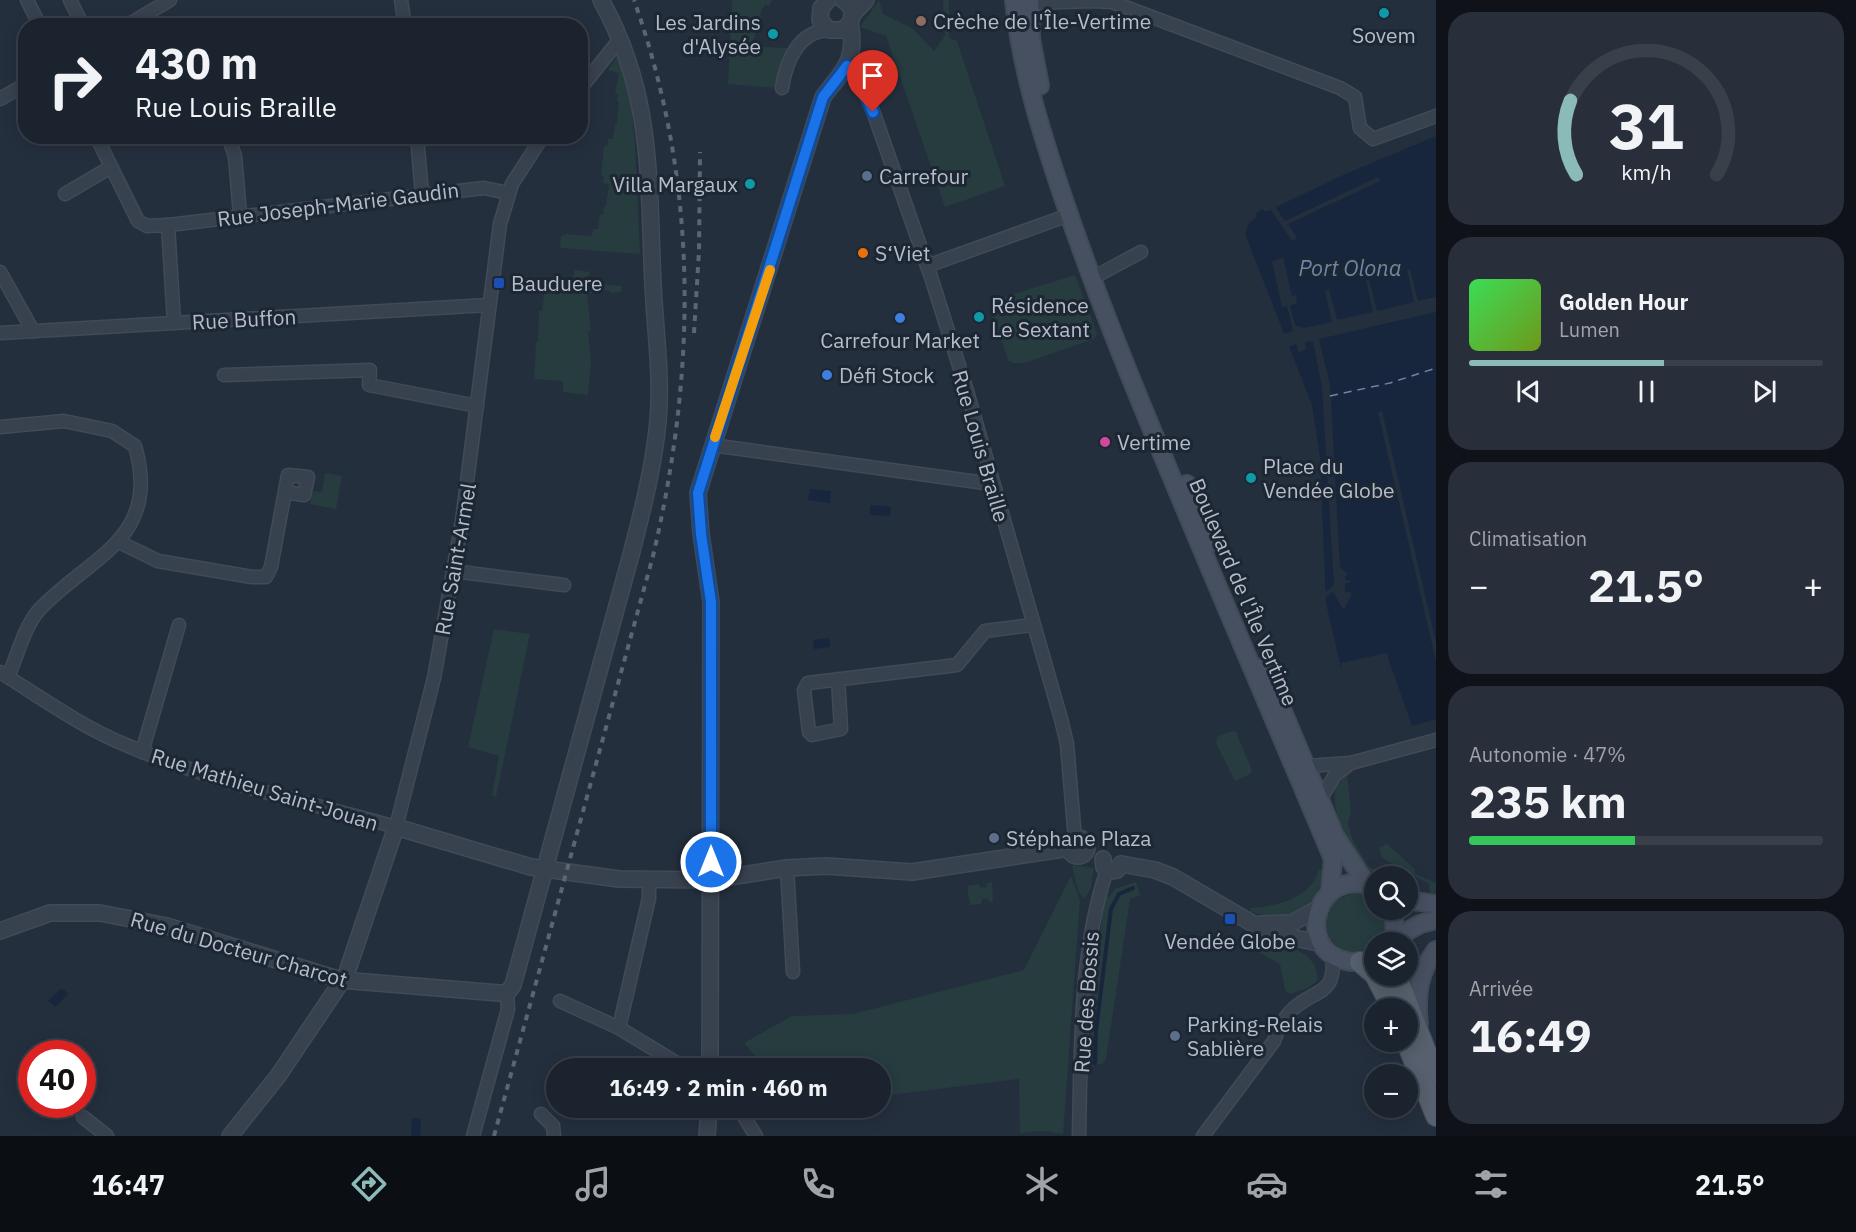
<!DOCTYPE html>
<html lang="fr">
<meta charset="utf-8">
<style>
:root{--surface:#1b232e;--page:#282f3a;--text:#f1f3f6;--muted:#a0a4aa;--line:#39404a;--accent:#8bbbb9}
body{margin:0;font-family:"IBM Plex Sans",sans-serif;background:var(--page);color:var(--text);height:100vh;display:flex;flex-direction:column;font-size:22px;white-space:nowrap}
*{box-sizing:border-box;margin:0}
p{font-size:20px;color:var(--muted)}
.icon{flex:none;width:33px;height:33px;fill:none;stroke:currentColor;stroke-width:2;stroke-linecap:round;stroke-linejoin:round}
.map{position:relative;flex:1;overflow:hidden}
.panel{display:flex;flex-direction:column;gap:12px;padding:12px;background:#0f1319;width:420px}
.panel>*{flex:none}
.hud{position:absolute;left:18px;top:18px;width:570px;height:126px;border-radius:24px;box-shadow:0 3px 15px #0003,0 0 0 2px var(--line);background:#1b232e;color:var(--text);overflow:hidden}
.controls{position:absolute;left:1364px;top:866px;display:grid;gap:12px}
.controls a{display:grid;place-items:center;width:54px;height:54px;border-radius:50%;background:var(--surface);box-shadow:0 3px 15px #0003,0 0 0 2px var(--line);font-size:30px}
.speed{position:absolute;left:18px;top:1040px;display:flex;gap:12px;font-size:30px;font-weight:700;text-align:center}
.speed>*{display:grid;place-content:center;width:78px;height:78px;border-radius:50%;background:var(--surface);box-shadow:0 3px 15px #0003,0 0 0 2px var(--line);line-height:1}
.speed .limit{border:9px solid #d22;background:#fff;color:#111}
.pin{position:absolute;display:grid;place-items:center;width:51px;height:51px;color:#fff;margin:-62px -26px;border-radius:50% 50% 50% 0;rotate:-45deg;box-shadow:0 0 6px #0007}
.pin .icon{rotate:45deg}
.me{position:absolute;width:66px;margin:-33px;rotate:0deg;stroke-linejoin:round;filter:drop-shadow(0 0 4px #0008)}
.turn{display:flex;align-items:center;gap:21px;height:126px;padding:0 18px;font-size:27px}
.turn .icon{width:78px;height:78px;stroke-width:2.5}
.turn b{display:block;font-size:42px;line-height:51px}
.big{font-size:45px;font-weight:700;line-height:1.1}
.panel .widget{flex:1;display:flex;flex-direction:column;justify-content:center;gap:9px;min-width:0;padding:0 21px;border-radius:24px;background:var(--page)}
.panel .dial{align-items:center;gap:0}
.dial svg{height:156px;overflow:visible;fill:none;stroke:var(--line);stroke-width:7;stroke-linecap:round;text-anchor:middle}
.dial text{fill:var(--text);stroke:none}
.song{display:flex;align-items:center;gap:18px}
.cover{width:72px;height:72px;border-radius:9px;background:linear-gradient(135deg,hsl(130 70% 55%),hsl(80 70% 35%))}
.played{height:6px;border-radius:3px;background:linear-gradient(90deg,var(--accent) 55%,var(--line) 55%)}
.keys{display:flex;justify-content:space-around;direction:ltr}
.heat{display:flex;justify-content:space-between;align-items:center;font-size:33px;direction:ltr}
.charge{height:9px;border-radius:4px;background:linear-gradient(90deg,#34c759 47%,var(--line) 0)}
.trip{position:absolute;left:546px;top:1058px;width:345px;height:60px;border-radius:30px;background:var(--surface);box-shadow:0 3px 15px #0003,0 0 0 2px var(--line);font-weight:700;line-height:60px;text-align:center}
.menu{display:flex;height:96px;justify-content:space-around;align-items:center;background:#0b0e12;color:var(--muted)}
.menu .icon{width:42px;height:42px}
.menu .active{color:var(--accent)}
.menu b{font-size:27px;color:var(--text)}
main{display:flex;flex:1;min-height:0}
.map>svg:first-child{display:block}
.green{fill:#263c3f}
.water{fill:#17263c}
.pier{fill:#242f3e}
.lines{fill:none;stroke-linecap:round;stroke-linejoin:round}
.stream{stroke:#17263c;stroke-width:4}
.ferry{stroke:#6d86a8;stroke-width:1.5;stroke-dasharray:8 6;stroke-linecap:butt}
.minor-casing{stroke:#414a57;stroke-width:15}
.tertiary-casing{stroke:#414a57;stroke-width:18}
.secondary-casing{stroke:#414a57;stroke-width:20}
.primary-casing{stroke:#414a57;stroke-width:22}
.minor{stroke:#38414e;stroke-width:12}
.tertiary{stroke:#38414e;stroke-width:15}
.secondary{stroke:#465061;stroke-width:16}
.primary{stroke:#56606e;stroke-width:20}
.rail{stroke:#5a6575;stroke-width:4;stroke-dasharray:6 6;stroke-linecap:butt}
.route-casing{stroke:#114b97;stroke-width:15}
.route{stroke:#1a73e8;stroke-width:10}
.slow{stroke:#f59e0b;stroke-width:10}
.culture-dot{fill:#0f9aa8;stroke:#1d2633;stroke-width:2}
.education-dot{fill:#8d6e63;stroke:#1d2633;stroke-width:2}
.service-dot{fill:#5c6f8a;stroke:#1d2633;stroke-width:2}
.food-dot{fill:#e8710a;stroke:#1d2633;stroke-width:2}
.transit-dot{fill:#1a4fb4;stroke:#1d2633;stroke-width:2}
.shop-dot{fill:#3f7fe0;stroke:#1d2633;stroke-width:2}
.hotel-dot{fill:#d1479c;stroke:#1d2633;stroke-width:2}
.labels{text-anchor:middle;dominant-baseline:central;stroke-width:6;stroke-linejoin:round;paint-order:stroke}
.poi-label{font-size:21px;fill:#b4bcc9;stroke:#1d2633;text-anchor:start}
.street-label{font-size:21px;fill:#b4bcc9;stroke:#1d2633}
.water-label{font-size:22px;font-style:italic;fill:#6d86a8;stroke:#1d2633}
</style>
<main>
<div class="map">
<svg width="1436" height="1136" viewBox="0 0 1436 1136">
<rect width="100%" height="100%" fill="#242f3e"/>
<g class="green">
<polygon points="732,0 772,0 769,6 765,4 760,14 763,19 750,46 788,48 776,88 728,84"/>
<polygon points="879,0 883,14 912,28 934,51 945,36 943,0 949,0 949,38 957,41 1005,186 945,207 886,36 860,27"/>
<polygon points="616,58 619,59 631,107 635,142 640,254 560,248 561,236 566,234 592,236 593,229 598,229 600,214 603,215 604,207 606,206 609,184 603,183 604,176 601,176 604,146 607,146 608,139 613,139 615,124 617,124 619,102 617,101 618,94 615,93 619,73 608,70"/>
<polygon points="575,270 590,272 587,277 589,283 622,286 621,292 610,293 609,290 587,294 591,331 588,331 591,362 588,395 563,392 563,381 534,379 536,342 538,342 539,311 542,311 546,281 554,282 554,278 573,280"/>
<polygon points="1075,275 1097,334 1094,339 1024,363 1013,363 1008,360 992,311 998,299"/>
<polygon points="325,473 342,476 336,509 310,504 312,491 322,492"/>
<polygon points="494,629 530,634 496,797 492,795 499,756 468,747"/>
<polygon points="1232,731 1236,732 1252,770 1250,774 1235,781 1216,743 1217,737"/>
<path d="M1347,774L1351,811L1348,824L1352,838L1368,866L1386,876H1374C1350,855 1332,820 1335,788Z"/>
<polygon points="1387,844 1415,869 1415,874 1436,883 1436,893 1430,893 1429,884 1382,858 1379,848"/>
<polygon points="1072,865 1094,868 1091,887 1085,899 1078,891"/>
<path d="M1319,869L1325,870C1313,918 1294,922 1250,912L1251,908C1278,906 1312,898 1319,869Z"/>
<polygon points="1071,876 1080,900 1063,1134 1043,1131 1020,1133 1019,1079 881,1096 880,1068 801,1068 797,1062 756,1057 744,1043 792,1016 853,1014 1024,970"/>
<polygon points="992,882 993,901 990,903 988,899 983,898 981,904 970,905 967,886 979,884 980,888 987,887 987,883"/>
<polygon points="1136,882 1140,895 1130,899 1106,1059 1102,1064 1091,1065 1091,1003 1105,896 1109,897 1115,889"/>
<path d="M1352,893L1366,894L1374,898V909H1383C1388,921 1387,931 1380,942H1374V948C1352,962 1328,947 1325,922L1333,902Z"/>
<path d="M1254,940C1280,947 1316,945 1318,980L1308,988L1290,994L1285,990L1280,964L1251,948Z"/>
</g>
<g class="water">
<polygon points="1436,136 1436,719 1412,726 1388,658 1341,668 1326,603 1320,457 1312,405 1245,234 1250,222 1257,217 1256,213 1262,209 1266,212 1343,175"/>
<polygon points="810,489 831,491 830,503 808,500"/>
<polygon points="870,505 891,507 890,516 870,515"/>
<polygon points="829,638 830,647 814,649 813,640"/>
<polygon points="63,989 68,994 55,1007 48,1001 59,990"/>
<polygon points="412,1118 421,1119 420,1136 411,1136"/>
</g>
<g class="pier">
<polygon points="1378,177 1380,181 1288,224 1297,238 1292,241 1269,207 1274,205 1285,221"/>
<polygon points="1283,257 1292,296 1296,295 1297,303 1290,306 1295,325 1304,328 1332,322 1325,291 1329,289 1337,320 1373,312 1366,280 1369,280 1377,311 1414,302 1407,270 1410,269 1418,301 1436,297 1436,312 1319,339 1330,385 1340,567 1348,574 1345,576 1345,580 1352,581 1345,584 1345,591 1352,593 1344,610 1333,592 1322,600 1322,595 1334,585 1322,387 1313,341 1305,342 1306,349 1299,353 1296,344 1287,347 1282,334 1293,331 1287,306 1282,307 1272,262"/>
<polygon points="1382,411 1436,642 1436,661 1378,412"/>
<polygon points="1387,653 1398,698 1386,661 1342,671 1341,663"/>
</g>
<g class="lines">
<polyline class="stream" points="1095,1063 1096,1031 1111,909 1119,894 1133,888"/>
<polyline class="ferry" points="1330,396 1390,383 1436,368"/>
<g class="minor-casing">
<g id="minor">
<polyline points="27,0 40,26"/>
<polyline points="70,0 82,24"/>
<polyline points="401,0 405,26"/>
<polyline points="1030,3 1093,1 1112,2 1340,88 1355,97 1360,128 1373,139 1436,116"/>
<polyline points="126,26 170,0"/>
<polyline points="847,66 854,70 866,91 931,277 967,391 1061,719 1067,744 1075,839"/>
<path d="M782,88C786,62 798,31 829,30"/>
<polyline points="580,89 616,44 622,41"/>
<polyline points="0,99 26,84"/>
<polyline points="96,136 138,221 147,226 168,225 174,323"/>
<polyline points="417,136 422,195"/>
<polyline points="229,139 235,156 240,215"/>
<polyline points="65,194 111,167"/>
<polyline points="168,225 484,188 508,193"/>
<polyline points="927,266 1069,215"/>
<polyline points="0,272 33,331"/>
<polyline points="1100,274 1141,252"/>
<polyline points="0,333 488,305"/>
<polyline points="224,375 370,370 369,385 477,406"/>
<path d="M0,427L64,421L112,431L135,446C162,539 90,556 39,610C24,627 17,657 8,677"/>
<polyline points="712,445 992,484"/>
<polyline points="119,542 158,561 252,577 266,577 271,567 288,475 308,477 304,495 285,492"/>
<polyline points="453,571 564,585"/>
<path d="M0,672C40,697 82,727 126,745C212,782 306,802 396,827L434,678L462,521L500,224L512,184L543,136"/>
<polyline points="838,679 841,729 812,735 809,732 804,690 808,683 957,665 985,631 1032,625"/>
<polyline points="142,752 179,625"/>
<polyline points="1306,766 1351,763 1436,740"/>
<polyline points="1320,800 1335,775 1351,763"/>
<polyline points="787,868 793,972"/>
<polyline points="560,1001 619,1028 685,1068"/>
<polyline points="619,1028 649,898 649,880"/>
<polyline points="738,1107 756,1136"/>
<polyline points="541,1114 553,1126 554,1136"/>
<polyline points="83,1117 107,1136"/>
<polyline points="473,1136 508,1009 507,993"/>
<path d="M1079,1136C1081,1050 1079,952 1107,870"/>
<path d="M1203,1136L1274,1041C1278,1029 1284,1017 1294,1008C1317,988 1337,996 1332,954"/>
</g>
</g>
<g class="tertiary-casing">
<g id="tertiary">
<path d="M828,0L821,8L820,20L829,30H843L850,23C854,14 852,5 843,0"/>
<polyline points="852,15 866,0"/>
<circle cx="1078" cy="847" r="9"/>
<polyline points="1103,859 1104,867 1110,871 1117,870 1121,864"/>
<polyline points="1121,864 1155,870 1173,877 1267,932 1323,944"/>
<polyline points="1260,924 1292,923 1319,908"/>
<path d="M0,931L50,913H100L167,926L341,980L499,993H507L513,985L632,551C643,508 654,465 658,421C662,376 655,329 653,284C648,180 654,95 601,0"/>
<path d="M710,1068L711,602L701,534L698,493L823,97C844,69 857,61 850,23"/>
<polyline points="230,1136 278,1076 346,975 396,827 531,867 619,879 711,880 787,868 826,866 912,872 1069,848"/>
<polyline points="707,1136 709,1107"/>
</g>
</g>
<g class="secondary-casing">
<g id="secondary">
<path d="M1014,0C1021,68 1041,132 1063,197C1087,268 1114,338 1143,408C1205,559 1270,709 1333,859L1330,892"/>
<polyline points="1030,0 1031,39 1040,86"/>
<polyline points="1187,484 1212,543"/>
<polyline points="1264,666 1335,836 1367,885"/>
<path d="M1373,887C1318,865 1292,948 1346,961C1356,963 1365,962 1374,958"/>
<polyline points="1407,900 1436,904"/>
<polyline points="1392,940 1420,924 1436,920"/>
<polyline points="1391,942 1395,931 1393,909"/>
<path d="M1419,1024C1416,996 1418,973 1436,950"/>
</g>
</g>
<g class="primary-casing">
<g id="primary">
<polyline points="1360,962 1374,974"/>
<polyline points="1375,975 1392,1008"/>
<polyline points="1396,975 1436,1077"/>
<polyline points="1406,1041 1436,1116"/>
</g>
</g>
<use href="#minor" class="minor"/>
<use href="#tertiary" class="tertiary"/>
<use href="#secondary" class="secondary"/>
<use href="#primary" class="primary"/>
<g class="rail">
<polyline points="694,333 699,251 700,152"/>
<path d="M494,1136L653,556C697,368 699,184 634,0"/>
</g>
</g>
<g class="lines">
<g class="route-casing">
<polyline id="route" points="711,862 711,602 701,534 698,493 823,97 847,66 858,77 873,112"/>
</g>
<use href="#route" class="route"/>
<polyline class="slow" points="715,437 770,270"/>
</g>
<g class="culture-dot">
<circle cx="1384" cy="13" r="6"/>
<circle cx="773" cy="34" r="6"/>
<circle cx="750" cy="184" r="6"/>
<circle cx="979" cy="317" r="6"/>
<circle cx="1251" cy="478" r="6"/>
</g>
<circle class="education-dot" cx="921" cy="21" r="6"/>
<g class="service-dot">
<circle cx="867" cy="176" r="6"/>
<circle cx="994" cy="838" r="6"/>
<circle cx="1175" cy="1036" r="6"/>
</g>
<circle class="food-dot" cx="863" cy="253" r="6"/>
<g class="transit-dot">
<rect x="493" y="277" width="12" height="12" rx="3"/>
<rect x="1224" y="913" width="12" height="12" rx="3"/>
</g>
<g class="shop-dot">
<circle cx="900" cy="318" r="6"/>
<circle cx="827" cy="375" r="6"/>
</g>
<circle class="hotel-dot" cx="1105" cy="442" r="6"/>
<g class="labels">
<g class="poi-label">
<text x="933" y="21">Crèche de l'Île-Vertime</text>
<text x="761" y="22" text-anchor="end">Les Jardins<tspan x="761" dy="24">d'Alysée</tspan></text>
<text x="1384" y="35" text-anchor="middle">Sovem</text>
<text x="879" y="176">Carrefour</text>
<text x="738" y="184" text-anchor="end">Villa Margaux</text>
<text x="875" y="253">S‘Viet</text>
<text x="511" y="283">Bauduere</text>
<text x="991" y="305">Résidence<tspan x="991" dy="24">Le Sextant</tspan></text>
<text x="900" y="340" text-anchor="middle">Carrefour Market</text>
<text x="839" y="375">Défi Stock</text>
<text x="1117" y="442">Vertime</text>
<text x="1263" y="466">Place du<tspan x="1263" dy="24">Vendée Globe</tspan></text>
<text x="1006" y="838">Stéphane Plaza</text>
<text x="1230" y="941" text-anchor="middle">Vendée Globe</text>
<text x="1187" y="1024">Parking-Relais<tspan x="1187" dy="24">Sablière</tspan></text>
</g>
<g class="street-label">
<text transform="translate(338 204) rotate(-7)">Rue Joseph-Marie Gaudin</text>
<text transform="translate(244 319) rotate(-3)">Rue Buffon</text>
<text transform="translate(981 446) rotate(74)">Rue Louis Braille</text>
<text transform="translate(455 559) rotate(-80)">Rue Saint-Armel</text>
<text transform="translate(1244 592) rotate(67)">Boulevard de l'Île Vertime</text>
<text transform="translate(265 789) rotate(17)">Rue Mathieu Saint-Jouan</text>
<text transform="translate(239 949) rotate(16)">Rue du Docteur Charcot</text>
<text transform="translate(1086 1002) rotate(-86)">Rue des Bossis</text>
</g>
<g class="water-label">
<text x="1350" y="267">Port Olona</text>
</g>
</g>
</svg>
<div class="controls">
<a><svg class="icon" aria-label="search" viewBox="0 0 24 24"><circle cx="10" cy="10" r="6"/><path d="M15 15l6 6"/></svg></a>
<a><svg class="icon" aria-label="layers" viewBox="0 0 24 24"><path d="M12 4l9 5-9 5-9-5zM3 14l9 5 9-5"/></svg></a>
<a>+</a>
<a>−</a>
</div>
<div class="speed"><div class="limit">40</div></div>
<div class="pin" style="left:873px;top:112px;background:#d93025"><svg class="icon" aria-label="arrive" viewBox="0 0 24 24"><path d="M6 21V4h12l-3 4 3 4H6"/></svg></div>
<svg class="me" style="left:711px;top:862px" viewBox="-20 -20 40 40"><circle r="17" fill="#1a73e8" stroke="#fff" stroke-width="3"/><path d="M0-11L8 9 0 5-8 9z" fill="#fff"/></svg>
<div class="trip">16:49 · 2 min · 460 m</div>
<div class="hud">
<div class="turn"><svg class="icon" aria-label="right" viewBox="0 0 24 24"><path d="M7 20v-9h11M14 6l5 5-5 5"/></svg><div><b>430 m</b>Rue Louis Braille</div></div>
</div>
</div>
<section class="panel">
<div class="widget dial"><svg viewBox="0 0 100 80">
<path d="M14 69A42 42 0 1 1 86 69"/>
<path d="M14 69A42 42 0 0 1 11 31" stroke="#8bbbb9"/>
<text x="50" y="56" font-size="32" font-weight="700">31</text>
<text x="50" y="72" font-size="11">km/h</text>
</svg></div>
<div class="widget">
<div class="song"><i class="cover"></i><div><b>Golden Hour</b><p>Lumen</p></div></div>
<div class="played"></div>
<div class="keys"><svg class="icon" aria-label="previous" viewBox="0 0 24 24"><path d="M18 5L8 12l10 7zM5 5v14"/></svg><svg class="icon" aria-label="pause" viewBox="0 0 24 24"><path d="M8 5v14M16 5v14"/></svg><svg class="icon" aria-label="next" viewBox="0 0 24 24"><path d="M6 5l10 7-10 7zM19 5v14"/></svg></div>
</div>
<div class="widget"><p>Climatisation</p>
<div class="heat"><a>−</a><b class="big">21.5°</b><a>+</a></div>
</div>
<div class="widget"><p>Autonomie · 47%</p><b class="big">235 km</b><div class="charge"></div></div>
<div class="widget"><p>Arrivée</p><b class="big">16:49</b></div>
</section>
</main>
<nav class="menu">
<b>16:47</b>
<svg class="icon active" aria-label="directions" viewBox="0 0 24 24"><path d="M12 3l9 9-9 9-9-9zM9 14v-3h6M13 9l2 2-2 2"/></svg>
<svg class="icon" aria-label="music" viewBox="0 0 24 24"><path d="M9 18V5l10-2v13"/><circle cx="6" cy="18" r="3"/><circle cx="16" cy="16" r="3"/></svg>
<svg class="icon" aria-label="phone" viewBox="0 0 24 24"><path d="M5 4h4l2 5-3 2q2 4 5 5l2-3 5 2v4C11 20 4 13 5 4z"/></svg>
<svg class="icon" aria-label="climate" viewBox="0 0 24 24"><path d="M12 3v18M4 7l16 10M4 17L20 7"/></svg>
<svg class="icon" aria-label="car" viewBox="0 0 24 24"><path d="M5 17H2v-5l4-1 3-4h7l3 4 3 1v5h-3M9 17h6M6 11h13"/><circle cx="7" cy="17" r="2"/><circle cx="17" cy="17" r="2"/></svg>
<svg class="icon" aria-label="filters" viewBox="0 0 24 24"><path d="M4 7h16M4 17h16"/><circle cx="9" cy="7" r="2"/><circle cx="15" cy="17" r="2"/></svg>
<b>21.5°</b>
</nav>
